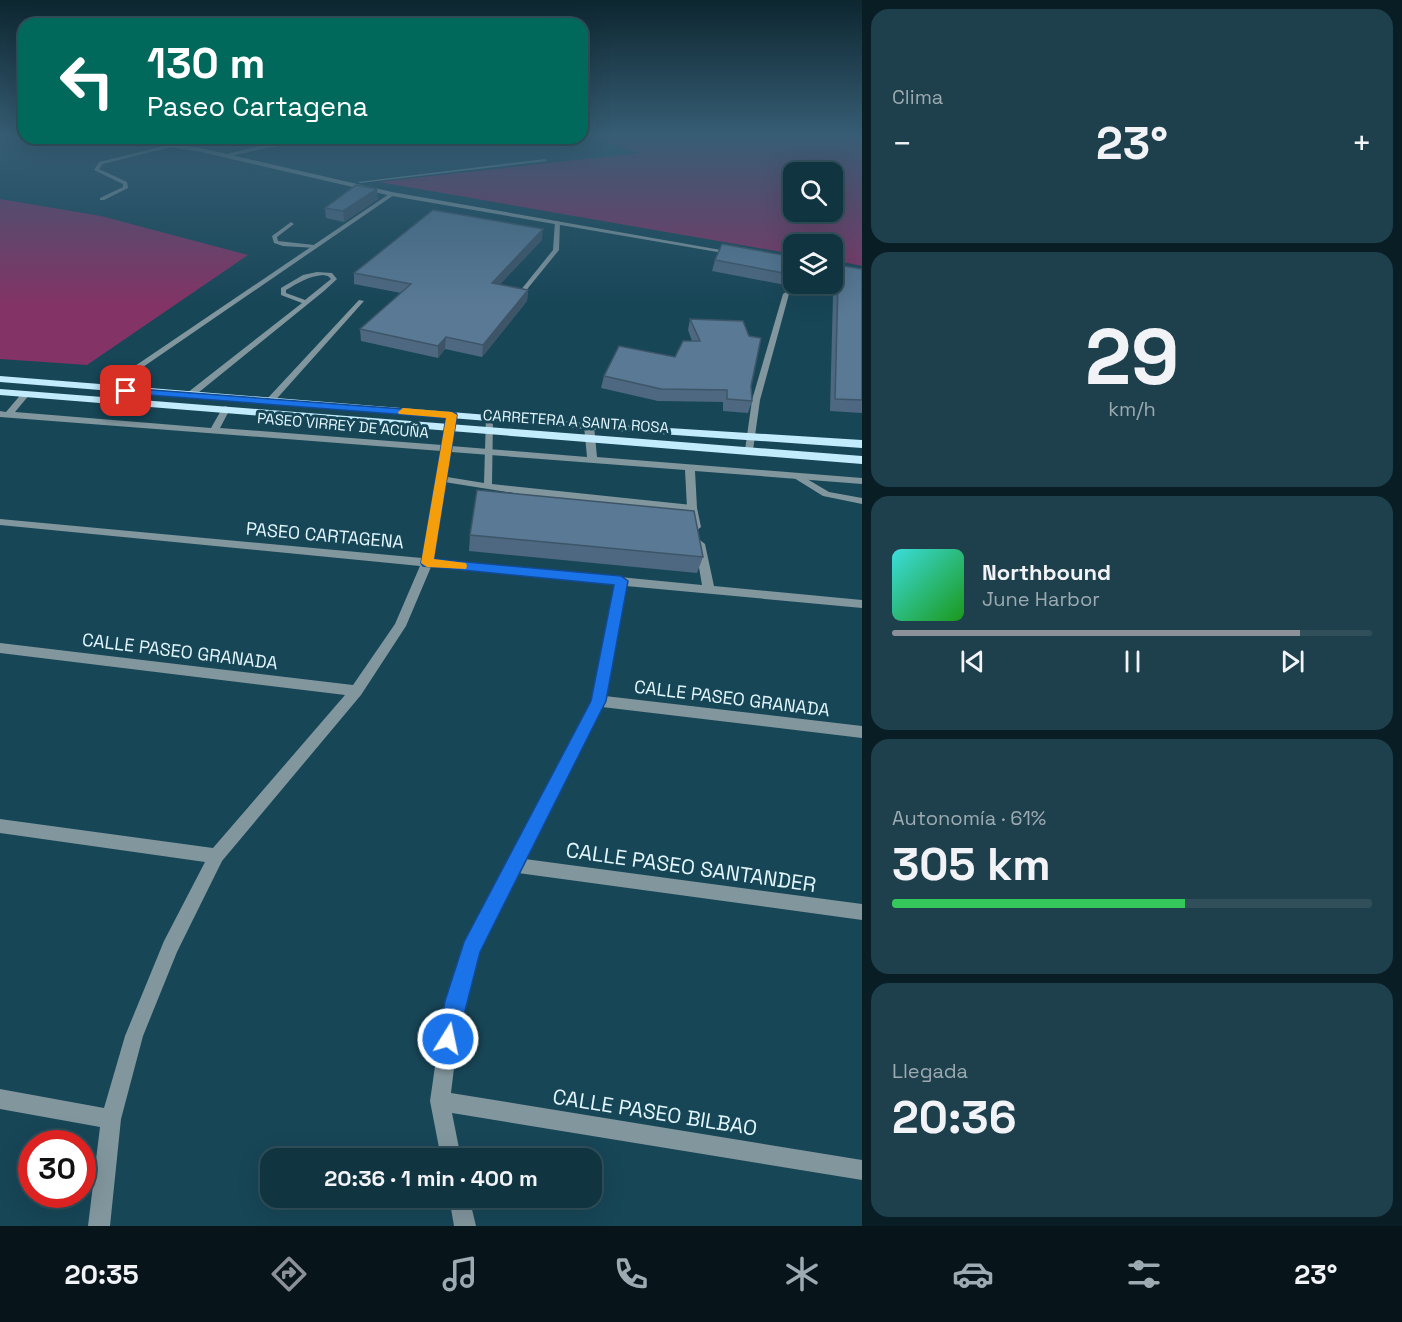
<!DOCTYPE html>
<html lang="es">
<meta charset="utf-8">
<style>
:root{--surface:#113441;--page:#1e3f4c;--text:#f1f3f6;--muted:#9caab1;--line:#304f5a;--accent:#8c9099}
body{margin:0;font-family:"Space Grotesk",sans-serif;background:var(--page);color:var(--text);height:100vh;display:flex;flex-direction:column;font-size:22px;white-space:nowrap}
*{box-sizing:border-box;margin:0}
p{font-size:20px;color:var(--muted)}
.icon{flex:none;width:33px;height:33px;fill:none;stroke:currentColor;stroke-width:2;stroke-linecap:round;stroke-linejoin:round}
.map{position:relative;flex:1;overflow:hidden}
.panel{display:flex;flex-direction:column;gap:9px;padding:9px;background:#091d24;width:540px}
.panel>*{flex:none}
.top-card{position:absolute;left:18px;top:18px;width:570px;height:126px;border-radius:18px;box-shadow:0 6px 24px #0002,0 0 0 2px var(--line);background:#00695c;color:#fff;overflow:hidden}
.fabs{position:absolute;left:783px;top:162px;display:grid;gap:12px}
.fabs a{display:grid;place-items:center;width:60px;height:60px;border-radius:12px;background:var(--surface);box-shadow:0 6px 24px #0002,0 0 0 2px var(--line);font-size:30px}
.speed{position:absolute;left:18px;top:1130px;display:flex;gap:12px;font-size:30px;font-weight:700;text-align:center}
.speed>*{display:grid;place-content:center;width:78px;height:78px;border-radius:50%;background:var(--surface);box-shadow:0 6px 24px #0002,0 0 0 2px var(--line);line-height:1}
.speed .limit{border:9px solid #d22;background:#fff;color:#111}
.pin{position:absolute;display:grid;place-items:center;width:51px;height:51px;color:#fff;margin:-26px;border-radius:12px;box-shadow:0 3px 9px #0006}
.me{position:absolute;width:66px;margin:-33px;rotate:10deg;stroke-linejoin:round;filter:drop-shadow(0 0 4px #0008)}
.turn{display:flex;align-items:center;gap:21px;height:126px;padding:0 30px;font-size:27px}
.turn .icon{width:78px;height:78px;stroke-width:2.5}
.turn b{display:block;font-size:42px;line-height:51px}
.big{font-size:45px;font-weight:700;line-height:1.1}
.panel .widget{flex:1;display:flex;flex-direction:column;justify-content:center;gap:9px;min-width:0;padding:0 21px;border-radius:18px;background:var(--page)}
.panel .dial{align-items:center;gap:0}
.dial b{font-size:78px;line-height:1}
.song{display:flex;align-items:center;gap:18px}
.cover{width:72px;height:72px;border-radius:9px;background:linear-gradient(135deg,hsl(180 70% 55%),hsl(120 70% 35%))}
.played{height:6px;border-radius:3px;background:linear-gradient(90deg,var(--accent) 85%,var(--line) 85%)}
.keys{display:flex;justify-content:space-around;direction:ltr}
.heat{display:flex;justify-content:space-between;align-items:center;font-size:33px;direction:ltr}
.charge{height:9px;border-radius:4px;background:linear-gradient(90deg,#34c759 61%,var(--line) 0)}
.trip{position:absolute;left:260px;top:1148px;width:342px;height:60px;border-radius:18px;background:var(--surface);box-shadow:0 6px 24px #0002,0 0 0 2px var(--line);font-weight:700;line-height:60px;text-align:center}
.tabs{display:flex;height:96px;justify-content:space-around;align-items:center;background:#07151a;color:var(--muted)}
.tabs .icon{width:42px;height:42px}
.tabs .on{color:var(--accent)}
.tabs b{font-size:27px;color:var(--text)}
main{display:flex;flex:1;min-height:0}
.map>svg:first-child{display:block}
.green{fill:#833365;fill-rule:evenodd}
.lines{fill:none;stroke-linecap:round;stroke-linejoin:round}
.service{fill:#82969e;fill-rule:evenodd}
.minor{fill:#82969e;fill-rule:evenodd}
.tertiary{fill:#82969e;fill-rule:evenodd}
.primary{fill:#c2ebfc;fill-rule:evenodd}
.wall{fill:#4d6880}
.shaded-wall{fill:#3e5568}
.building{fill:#597995;stroke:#3e5568;stroke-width:1.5}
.route{fill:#1a73e8;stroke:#114b97;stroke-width:1.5}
.slow{fill:#f59e0b}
.labels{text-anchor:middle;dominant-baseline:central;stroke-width:6;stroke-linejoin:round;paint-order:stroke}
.far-street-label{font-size:15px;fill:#e2f6fe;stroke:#174657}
.street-label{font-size:18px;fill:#e2f6fe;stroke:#174657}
.near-street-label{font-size:21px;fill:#e2f6fe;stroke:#174657}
</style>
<main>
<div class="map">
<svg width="862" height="1226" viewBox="0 0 862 1226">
<rect width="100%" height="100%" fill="#174657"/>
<g class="green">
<path d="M588,135H862V266L833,260L832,244H794L793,254L379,182L638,153ZM794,172H832V212H794Z"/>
<polygon points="0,199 101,216 248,255 87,365 0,359"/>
</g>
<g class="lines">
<g class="service">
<polygon points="185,141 187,143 103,164 99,169 127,182 128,188 104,200 100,200 100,198 123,187 123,184 94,170 99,162"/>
<polygon points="545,159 547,161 360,183 358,182"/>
<polygon points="555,221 560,222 559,250 524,293 520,293 520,291 553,250"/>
<polygon points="291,222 294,224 277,237 278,241 314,245 316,246 316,248 283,246 274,243 272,236"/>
<path d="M317,272L332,273L337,279L324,291L193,397H187V393L302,303L281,295V288L303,275ZM323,275L328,276L331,279L305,300L286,293V290C298,283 309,276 323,275Z"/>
<polygon points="786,292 789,294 760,400 753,450 749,453 745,450 752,400 783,294"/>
<polygon points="359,300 364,301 272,404 266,404 266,400"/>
<polygon points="486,416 489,416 493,418 492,484 692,505 697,508 692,511 520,494 438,481 437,479 441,476 484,483"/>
<polygon points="797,473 829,492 862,498 862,504 823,496 794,478 793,476"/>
</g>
<g class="minor">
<polygon points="318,138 332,138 267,148 226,157 223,155 267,144"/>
<polygon points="392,192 394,195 108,391 101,389"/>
<polygon points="26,391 30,394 15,412 211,428 223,407 226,406 230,409 220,428 442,445 447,415 452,412 457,415 451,446 587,457 584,426 589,423 594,426 597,457 862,478 862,484 695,471 697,508 701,527 696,531 691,527 687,508 685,470 451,452 433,559 702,585 695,544 700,540 705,544 714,586 862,600 862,608 626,586 605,696 862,726 862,738 602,707 525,859 862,904 862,920 518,873 479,951 460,1018 451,1093 862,1160 862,1180 452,1113 461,1158 441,1158 430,1101 442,1018 463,949 591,701 615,585 431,567 406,626 361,695 222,861 177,952 143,1036 121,1119 110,1226 88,1226 100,1127 0,1109 0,1089 104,1108 125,1036 164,941 205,862 0,833 0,819 213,848 345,695 0,653 0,643 353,685 395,624 420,566 0,525 0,519 422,558 441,451 0,417 0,411 6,412 23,392"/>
<polygon points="449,1197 469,1197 476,1226 454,1226"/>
</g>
<polygon class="tertiary" points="115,138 127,138 201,148 392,192 738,253 735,255 392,196 201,152"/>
<g class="primary">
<polygon points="0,376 589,423 862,440 862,448 589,429 0,382"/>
<polygon points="0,389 862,456 862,464 0,395"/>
</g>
</g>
<g class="wall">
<polygon points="378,199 344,222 326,218 325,208"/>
<polygon points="542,240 500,284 528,290 527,301 482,357 445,349 438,358 361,341 360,329 401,293 354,284 354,273"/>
<polygon points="794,257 794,284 832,284 832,264 862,269 862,413 830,411 833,294 712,271 715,260"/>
<polygon points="690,319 751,386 752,401 748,413 723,411 723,402 658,401 601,388 604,376 675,357 692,341 688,330"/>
<polygon points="470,535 703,557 697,573 469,551"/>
</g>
<g class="shaded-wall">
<polygon points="377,189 378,199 344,222 343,211"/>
<polygon points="543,229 542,240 491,294 492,283"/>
<polygon points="528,290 527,301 482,357 483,345"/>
<polygon points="446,337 445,349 438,358 438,346"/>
</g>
<g class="building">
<polygon points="356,185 377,189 343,211 325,208"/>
<polygon points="433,210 543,229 492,283 528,290 483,345 446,337 438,346 360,329 411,284 354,273"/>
<polygon points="722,244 794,257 794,275 715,260"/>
<polygon points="832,264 862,269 862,400 835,399 838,283 832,282"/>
<polygon points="690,319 743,321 749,336 761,338 751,386 752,401 727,399 727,390 661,389 604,376 619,346 675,357 683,341 700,341"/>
<polygon points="477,490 694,511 703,557 470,535"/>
</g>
<linearGradient id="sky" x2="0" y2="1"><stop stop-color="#0d2630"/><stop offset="0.44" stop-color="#365d74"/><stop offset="1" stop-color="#365d74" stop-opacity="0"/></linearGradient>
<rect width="862" height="306" fill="url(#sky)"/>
<polygon class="route" points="126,388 456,413 457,415 434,559 621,576 628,581 606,701 480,952 456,1046 448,1049 441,1046 438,1039 445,1001 464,942 591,701 614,585 423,566 421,563 446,418 123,393 121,391"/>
<polygon class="slow" points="403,408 452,412 457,415 434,559 466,563 467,566 466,569 427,567 421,563 446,418 399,414 398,412"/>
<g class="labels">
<g class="far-street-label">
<text transform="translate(576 421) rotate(4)">CARRETERA A SANTA ROSA</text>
<text transform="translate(343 425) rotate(5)">PASEO VIRREY DE ACUÑA</text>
</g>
<g class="street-label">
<text transform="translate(325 535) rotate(5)">PASEO CARTAGENA</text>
<text transform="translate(180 651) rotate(7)">CALLE PASEO GRANADA</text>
<text transform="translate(732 698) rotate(7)">CALLE PASEO GRANADA</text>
</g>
<g class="near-street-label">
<text transform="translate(691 867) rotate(8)">CALLE PASEO SANTANDER</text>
<text transform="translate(655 1112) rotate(9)">CALLE PASEO BILBAO</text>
</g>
</g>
</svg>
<div class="fabs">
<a><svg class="icon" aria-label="search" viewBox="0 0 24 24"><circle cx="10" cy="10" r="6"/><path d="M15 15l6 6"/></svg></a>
<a><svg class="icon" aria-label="layers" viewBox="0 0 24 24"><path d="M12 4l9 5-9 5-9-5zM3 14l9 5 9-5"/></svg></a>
</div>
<div class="speed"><div class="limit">30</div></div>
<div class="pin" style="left:126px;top:391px;background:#d93025"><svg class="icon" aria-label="arrive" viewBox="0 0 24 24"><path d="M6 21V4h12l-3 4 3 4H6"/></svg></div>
<svg class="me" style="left:448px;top:1039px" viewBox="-20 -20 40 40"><circle r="17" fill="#1a73e8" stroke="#fff" stroke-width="3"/><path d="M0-11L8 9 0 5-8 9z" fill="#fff"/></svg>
<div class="trip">20:36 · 1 min · 400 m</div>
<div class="top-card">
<div class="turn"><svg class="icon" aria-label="left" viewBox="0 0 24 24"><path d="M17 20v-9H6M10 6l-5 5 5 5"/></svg><div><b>130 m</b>Paseo Cartagena</div></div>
</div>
</div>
<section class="panel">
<div class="widget"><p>Clima</p>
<div class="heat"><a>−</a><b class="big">23°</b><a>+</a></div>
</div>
<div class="widget dial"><b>29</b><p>km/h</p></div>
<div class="widget">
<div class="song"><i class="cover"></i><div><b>Northbound</b><p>June Harbor</p></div></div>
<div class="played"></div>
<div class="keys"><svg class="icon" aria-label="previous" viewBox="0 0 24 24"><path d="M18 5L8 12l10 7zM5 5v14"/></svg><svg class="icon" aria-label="pause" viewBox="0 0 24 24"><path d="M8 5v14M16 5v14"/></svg><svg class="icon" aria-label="next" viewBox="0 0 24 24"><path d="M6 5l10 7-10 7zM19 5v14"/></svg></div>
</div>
<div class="widget"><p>Autonomía · 61%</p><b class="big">305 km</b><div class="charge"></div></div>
<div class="widget"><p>Llegada</p><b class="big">20:36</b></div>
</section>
</main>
<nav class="tabs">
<b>20:35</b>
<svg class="icon on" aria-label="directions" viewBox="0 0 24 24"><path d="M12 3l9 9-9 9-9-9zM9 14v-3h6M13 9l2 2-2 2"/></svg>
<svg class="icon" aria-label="music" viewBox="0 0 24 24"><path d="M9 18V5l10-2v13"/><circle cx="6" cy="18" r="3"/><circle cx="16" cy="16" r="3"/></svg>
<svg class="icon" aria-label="phone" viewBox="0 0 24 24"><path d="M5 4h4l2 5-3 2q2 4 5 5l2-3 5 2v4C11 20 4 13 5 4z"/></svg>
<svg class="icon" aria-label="climate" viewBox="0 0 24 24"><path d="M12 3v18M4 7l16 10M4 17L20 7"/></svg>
<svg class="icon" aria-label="car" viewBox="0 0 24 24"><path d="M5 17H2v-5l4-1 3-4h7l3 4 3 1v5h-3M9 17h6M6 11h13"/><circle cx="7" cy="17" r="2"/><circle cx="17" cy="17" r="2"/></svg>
<svg class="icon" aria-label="filters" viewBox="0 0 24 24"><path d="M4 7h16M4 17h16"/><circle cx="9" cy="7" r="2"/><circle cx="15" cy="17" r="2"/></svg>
<b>23°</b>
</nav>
